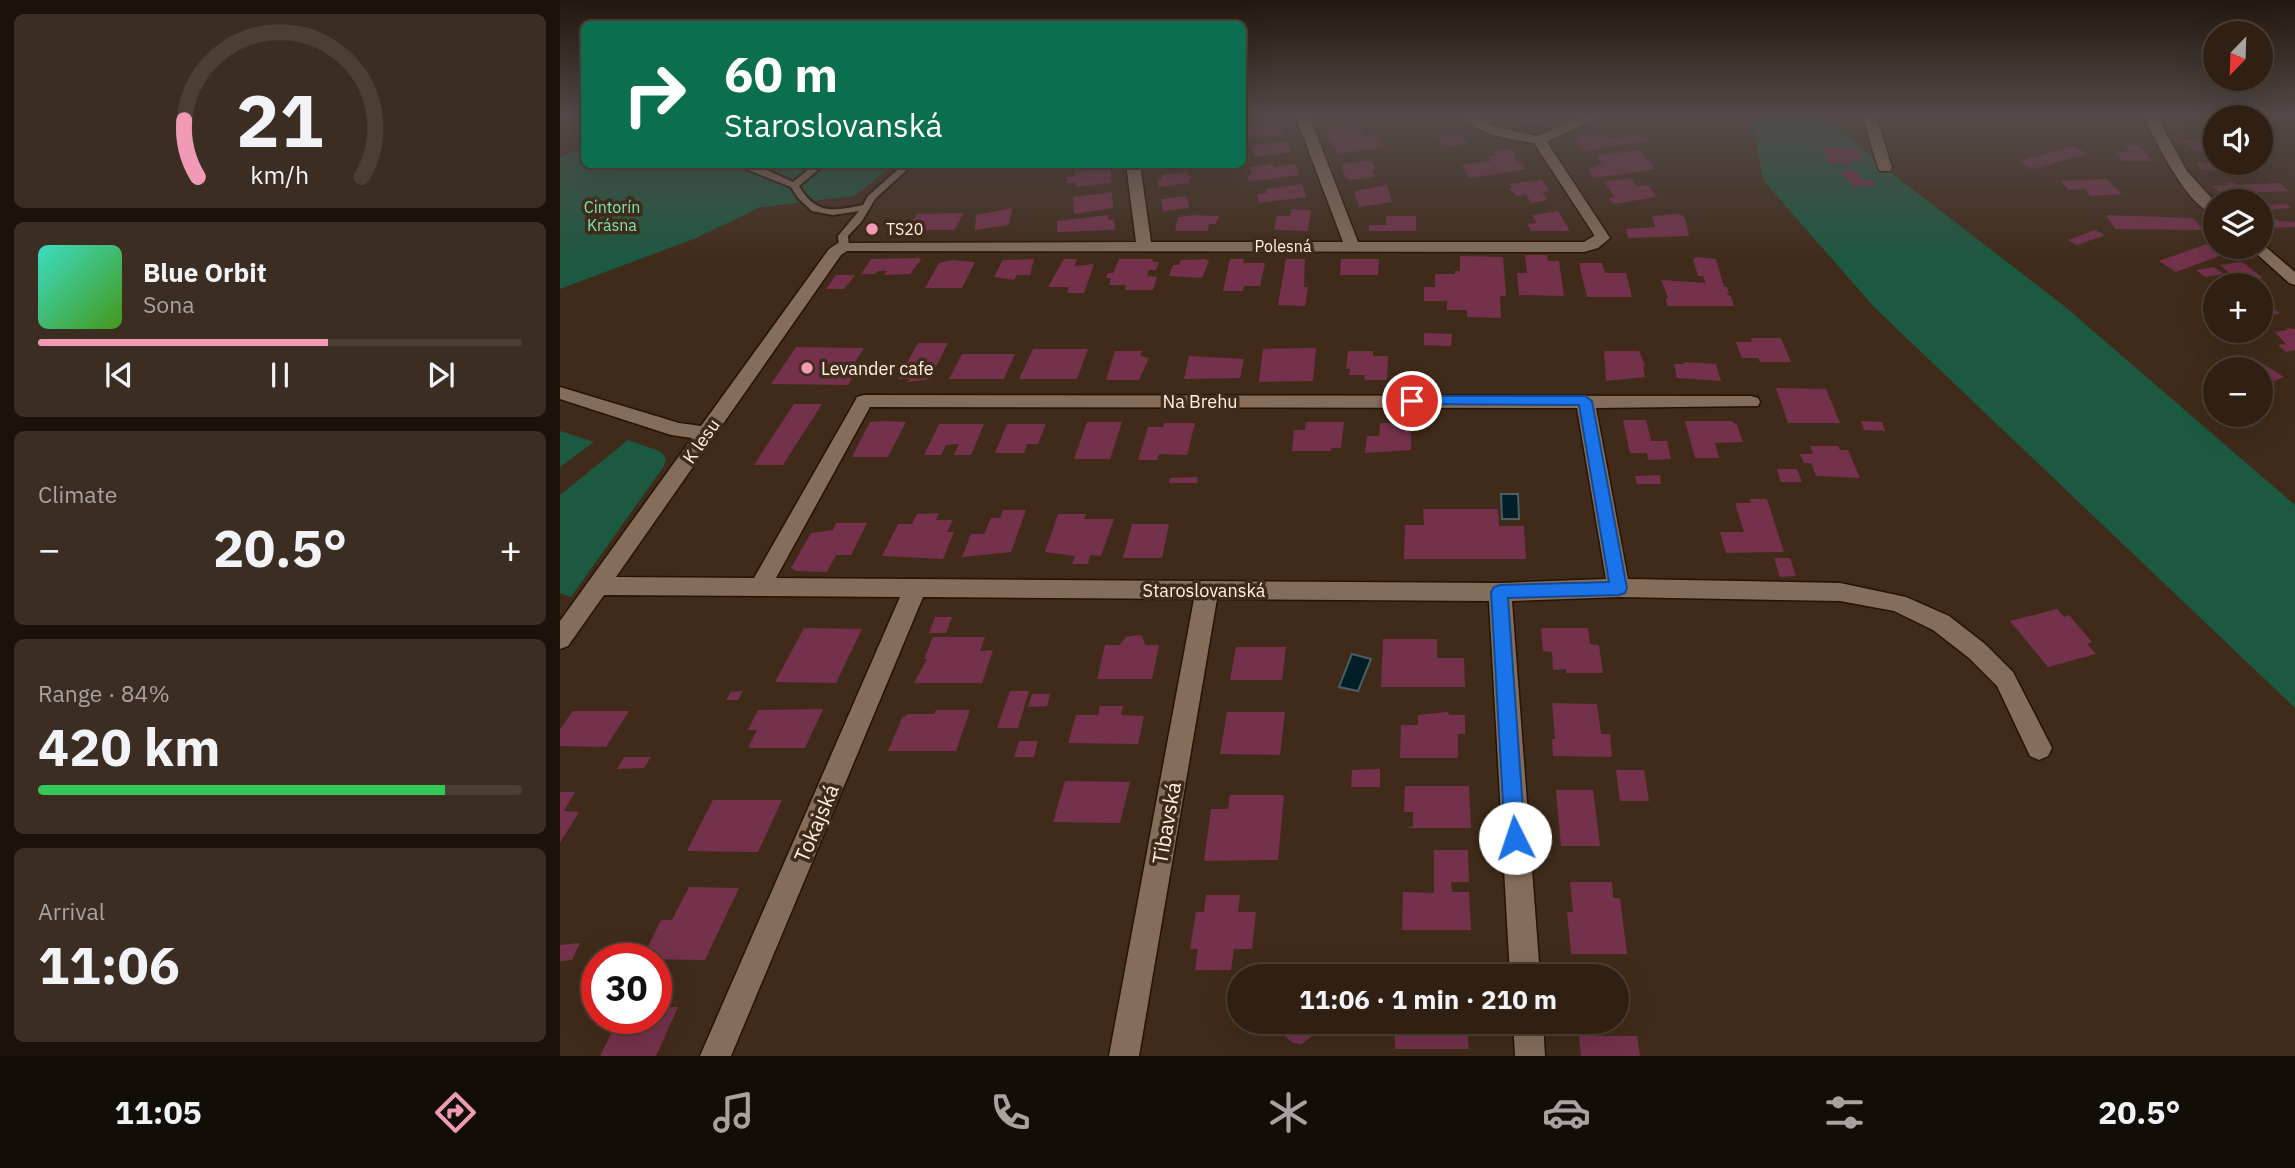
<!DOCTYPE html>
<meta charset="utf-8">
<style>
:root{--surface:#302014;--page:#3c2d22;--text:#f1f3f6;--muted:#a8a3a0;--line:#4b3e34;--accent:#f09ab5}
body{margin:0;font-family:"IBM Plex Sans",sans-serif;background:var(--page);color:var(--text);height:100vh;display:flex;flex-direction:column;font-size:26px;white-space:nowrap}
*{box-sizing:border-box;margin:0}
p{font-size:23px;color:var(--muted)}
.icon{flex:none;width:38px;height:38px;fill:none;stroke:currentColor;stroke-width:2;stroke-linecap:round;stroke-linejoin:round}
.map{position:relative;flex:1;overflow:hidden}
.details{display:flex;flex-direction:column;gap:14px;padding:14px;background:#1a120b;width:560px}
.details>*{flex:none}
.banner{position:absolute;left:21px;top:21px;width:665px;height:147px;border-radius:10px;box-shadow:0 7px 28px #0002,0 0 0 2px var(--line);background:#0b6e4f;color:#fff;overflow:hidden}
.needle{width:46px;rotate:203deg}
.fabs{position:absolute;left:1643px;top:21px;display:grid;gap:14px}
.fabs a{display:grid;place-items:center;width:70px;height:70px;border-radius:50%;background:var(--surface);box-shadow:0 7px 28px #0002,0 0 0 2px var(--line);font-size:35px}
.speed{position:absolute;left:21px;top:943px;display:flex;gap:14px;font-size:35px;font-weight:700;text-align:center}
.speed>*{display:grid;place-content:center;width:91px;height:91px;border-radius:50%;background:var(--surface);box-shadow:0 7px 28px #0002,0 0 0 2px var(--line);line-height:1}
.speed .limit{border:10px solid #d22;background:#fff;color:#111}
.pin{position:absolute;display:grid;place-items:center;width:60px;height:60px;color:#fff;margin:-30px;border:4px solid #fff;border-radius:50%;box-shadow:0 2px 7px #0007}
.me{position:absolute;width:77px;margin:-38px;rotate:356deg;stroke-linejoin:round;filter:drop-shadow(0 0 5px #0008)}
.turn{display:flex;align-items:center;gap:24px;height:147px;padding:0 28px;font-size:32px}
.turn .icon{width:91px;height:91px;stroke-width:2.5}
.turn b{display:block;font-size:49px;line-height:60px}
.big{font-size:52px;font-weight:700;line-height:1.1}
.details .card{flex:1;display:flex;flex-direction:column;justify-content:center;gap:10px;min-width:0;padding:0 24px;border-radius:10px;background:var(--page)}
.details .dial{align-items:center;gap:0}
.dial svg{height:182px;overflow:visible;fill:none;stroke:var(--line);stroke-width:7;stroke-linecap:round;text-anchor:middle}
.dial text{fill:var(--text);stroke:none}
.song{display:flex;align-items:center;gap:21px}
.cover{width:84px;height:84px;border-radius:10px;background:linear-gradient(135deg,hsl(170 70% 55%),hsl(100 70% 35%))}
.played{height:7px;border-radius:4px;background:linear-gradient(90deg,var(--accent) 60%,var(--line) 60%)}
.keys{display:flex;justify-content:space-around;direction:ltr}
.heat{display:flex;justify-content:space-between;align-items:center;font-size:38px;direction:ltr}
.charge{height:10px;border-radius:5px;background:linear-gradient(90deg,#34c759 84%,var(--line) 0)}
.trip{position:absolute;left:667px;top:964px;width:402px;height:70px;border-radius:35px;background:var(--surface);box-shadow:0 7px 28px #0002,0 0 0 2px var(--line);font-weight:700;line-height:70px;text-align:center}
.menu{display:flex;height:112px;justify-content:space-around;align-items:center;background:#130d08;color:var(--muted)}
.menu .icon{width:49px;height:49px}
.menu .selected{color:var(--accent)}
.menu b{font-size:32px;color:var(--text)}
main{display:flex;flex:1;min-height:0}
.map>svg:first-child{display:block}
.green{fill:#1b5941}
.water{fill:#011f28;stroke:#4d5d61;stroke-width:2}
.building{fill:#73314c}
.lines{fill:none;stroke-linecap:round;stroke-linejoin:round}
.lane-casing{stroke:#261304;stroke-width:4}
.street-casing{stroke:#261304;stroke-width:3}
.lane{fill:#856d5a;fill-rule:evenodd}
.street{fill:#856d5a;fill-rule:evenodd}
.route{fill:#1a73e8;stroke:#114b97;stroke-width:2}
.poi-dot{fill:#f09ab5;stroke:#402b1a;stroke-width:2.5}
.labels{text-anchor:middle;dominant-baseline:central;stroke-width:7;stroke-linejoin:round;paint-order:stroke}
.far-park-label{font-size:16px;fill:#77eab8;stroke:#402b1a}
.far-poi-label{font-size:16px;fill:#feefe5;stroke:#402b1a;text-anchor:start}
.far-street-label{font-size:16px;fill:#feefe5;stroke:#402b1a}
.poi-label{font-size:18px;fill:#feefe5;stroke:#402b1a;text-anchor:start}
.street-label{font-size:18px;fill:#feefe5;stroke:#402b1a}
.near-street-label{font-size:21px;fill:#feefe5;stroke:#402b1a}
</style>
<main>
<section class="details">
<div class="card dial"><svg viewBox="0 0 100 80">
<path d="M14 69A42 42 0 1 1 86 69"/>
<path d="M14 69A42 42 0 0 1 8 44" stroke="#f09ab5"/>
<text x="50" y="56" font-size="32" font-weight="700">21</text>
<text x="50" y="72" font-size="11">km/h</text>
</svg></div>
<div class="card">
<div class="song"><i class="cover"></i><div><b>Blue Orbit</b><p>Sona</p></div></div>
<div class="played"></div>
<div class="keys"><svg class="icon" aria-label="previous" viewBox="0 0 24 24"><path d="M18 5L8 12l10 7zM5 5v14"/></svg><svg class="icon" aria-label="pause" viewBox="0 0 24 24"><path d="M8 5v14M16 5v14"/></svg><svg class="icon" aria-label="next" viewBox="0 0 24 24"><path d="M6 5l10 7-10 7zM19 5v14"/></svg></div>
</div>
<div class="card"><p>Climate</p>
<div class="heat"><a>−</a><b class="big">20.5°</b><a>+</a></div>
</div>
<div class="card"><p>Range · 84%</p><b class="big">420 km</b><div class="charge"></div></div>
<div class="card"><p>Arrival</p><b class="big">11:06</b></div>
</section>
<div class="map">
<svg width="1735" height="1056" viewBox="0 0 1735 1056">
<rect width="100%" height="100%" fill="#402b1a"/>
<g class="green">
<polygon points="1191,115 1262,115 1325,168 1503,305 1735,505 1735,708 1315,308 1203,180"/>
<polygon points="24,147 24,164 334,165 294,196 201,207 136,238 0,289 0,158"/>
<polygon points="0,431 34,442 0,467"/>
<polygon points="68,440 99,451 106,458 104,466 11,597 0,593 0,495"/>
</g>
<g class="water">
<polygon points="941,494 958,494 959,519 942,519"/>
<polygon points="792,654 811,659 798,691 779,687"/>
</g>
<g class="building">
<polygon points="954,115 978,115 984,123 961,126"/>
<polygon points="721,123 725,134 689,138 686,128"/>
<polygon points="799,126 804,135 818,134 824,147 778,154 773,143 770,143 767,136 770,136 768,130"/>
<polygon points="901,132 908,144 883,147 877,135"/>
<polygon points="1043,133 1048,139 1085,134 1091,141 1023,151 1015,140 1021,140 1018,136"/>
<polygon points="1623,140 1641,140 1646,144 1656,143 1656,153 1635,151"/>
<polygon points="727,141 731,152 695,157 691,146"/>
<polygon points="1563,145 1578,145 1594,161 1563,161 1555,153 1570,152"/>
<polygon points="1514,146 1527,154 1472,169 1460,161"/>
<polygon points="1263,147 1297,149 1302,161 1291,160 1292,165 1269,164"/>
<polygon points="952,148 958,163 961,162 966,169 909,178 902,165 931,161 928,156 935,155 933,151"/>
<polygon points="1080,150 1095,169 1034,178 1028,169 1042,164 1036,156"/>
<polygon points="808,161 813,163 816,169 812,170 815,177 790,180 785,176 781,164"/>
<polygon points="1635,162 1684,163 1693,172 1642,170"/>
<polygon points="713,164 714,167 736,164 739,175 689,182 687,175 692,175 690,167"/>
<polygon points="550,167 552,183 516,187 515,182 507,183 507,177 515,176 515,172"/>
<polygon points="1294,170 1304,181 1312,180 1316,186 1294,187 1280,171"/>
<polygon points="628,172 628,175 633,177 629,180 630,183 599,187 598,179 602,179 602,175"/>
<polygon points="1071,178 1077,187 1087,185 1097,197 1053,204 1049,198 1055,197 1044,182"/>
<polygon points="1546,179 1562,194 1531,196 1524,189 1509,190 1500,181"/>
<polygon points="982,180 989,191 982,192 988,200 971,203 966,194 957,196 949,188 952,188 950,184"/>
<polygon points="1664,182 1673,182 1677,185 1719,183 1729,191 1661,194 1652,186 1668,185"/>
<polygon points="742,184 746,197 699,203 697,194 707,193 706,189"/>
<polygon points="827,185 832,202 799,207 794,191"/>
<polygon points="552,192 553,208 514,214 513,197"/>
<polygon points="627,196 629,208 603,211 601,199"/>
<polygon points="1688,196 1694,201 1667,201 1662,197"/>
<polygon points="1701,202 1705,205 1726,204 1731,208 1701,210"/>
<polygon points="452,208 449,225 415,230 416,215"/>
<polygon points="731,209 751,210 748,231 714,230 717,216 730,216"/>
<polygon points="998,211 1010,231 971,231 967,224 977,223 972,215"/>
<polygon points="404,213 394,230 347,230 357,214"/>
<polygon points="1701,213 1708,213 1718,221 1735,222 1735,227 1701,228"/>
<polygon points="1116,214 1122,215 1126,221 1129,236 1068,238 1066,229 1095,227 1092,216"/>
<polygon points="548,215 549,220 554,219 555,230 497,232 497,221"/>
<polygon points="634,215 651,216 659,216 656,224 649,224 648,231 615,231 618,217"/>
<polygon points="1546,215 1633,218 1643,230 1555,229"/>
<polygon points="826,216 856,216 856,231 809,231 809,225 826,225"/>
<polygon points="1535,230 1545,235 1517,245 1508,240"/>
<polygon points="1652,242 1656,247 1670,252 1616,272 1599,261"/>
<polygon points="965,255 987,255 988,261 999,261 1004,296 959,295 957,273 967,273"/>
<polygon points="900,256 943,257 946,296 940,296 941,318 907,317 907,310 887,310 887,301 864,301 864,287 875,287 875,274 895,274 895,271 900,271"/>
<polygon points="1137,257 1156,259 1164,287 1167,287 1169,293 1166,294 1171,296 1174,306 1107,306 1106,299 1108,298 1101,280 1146,283 1143,276 1138,276 1133,259"/>
<polygon points="359,258 361,260 350,274 324,275 327,271 318,271 315,274 301,274 311,259"/>
<polygon points="474,259 470,275 457,275 454,280 434,277 443,260"/>
<polygon points="504,259 517,259 514,266 534,264 524,293 507,293 509,287 488,287"/>
<polygon points="559,259 593,259 592,262 599,262 596,270 589,270 587,276 597,277 593,290 565,290 566,285 549,285 551,278 546,278 548,273 553,273"/>
<polygon points="645,259 649,261 642,278 609,276 613,265 619,265 621,260"/>
<polygon points="670,259 684,259 683,263 705,263 700,286 684,286 683,291 663,291"/>
<polygon points="726,259 745,259 744,287 748,287 745,306 718,305"/>
<polygon points="781,259 819,259 818,275 780,275"/>
<polygon points="392,260 415,262 402,288 365,288 379,263"/>
<polygon points="1682,262 1703,278 1679,281 1660,265"/>
<polygon points="1019,263 1042,263 1045,273 1066,273 1072,297 1027,297"/>
<polygon points="1654,267 1664,274 1645,277 1636,270"/>
<polygon points="276,275 295,275 284,289 266,289"/>
<polygon points="1701,301 1720,313 1701,318"/>
<polygon points="1726,328 1735,329 1735,350 1726,352 1718,345 1726,344 1715,332 1728,330"/>
<polygon points="864,333 892,334 891,346 864,345"/>
<polygon points="1191,338 1221,338 1231,362 1200,362 1198,358 1182,358 1176,342 1192,342"/>
<polygon points="358,343 388,343 370,379 348,382 350,379 338,379"/>
<polygon points="236,347 304,348 293,365 300,365 288,385 211,384"/>
<polygon points="756,348 753,381 699,382 703,349"/>
<polygon points="473,349 528,349 517,379 459,379"/>
<polygon points="555,351 582,351 580,356 589,358 579,380 546,380"/>
<polygon points="788,351 813,351 813,356 828,356 827,380 804,380 805,375 789,375 790,369 786,369"/>
<polygon points="1044,351 1079,351 1085,366 1083,368 1085,377 1046,381"/>
<polygon points="402,354 455,354 444,379 389,379"/>
<polygon points="629,356 684,359 680,378 624,379"/>
<polygon points="1693,358 1724,377 1714,381 1701,373 1701,369 1694,369 1684,363"/>
<polygon points="1124,362 1156,364 1161,381 1117,378 1114,364 1125,364"/>
<polygon points="1216,388 1266,389 1280,423 1228,423"/>
<polygon points="234,404 262,404 223,465 194,465"/>
<polygon points="1063,420 1086,420 1091,441 1107,441 1111,459 1088,460 1087,453 1070,453"/>
<polygon points="323,421 346,422 328,457 292,457 310,422"/>
<polygon points="1125,421 1171,421 1177,425 1183,442 1155,443 1159,458 1135,458"/>
<polygon points="1301,421 1322,422 1325,431 1304,430"/>
<polygon points="527,422 562,422 550,459 514,459"/>
<polygon points="746,422 784,422 781,448 771,448 771,451 732,451 734,430 745,430"/>
<polygon points="604,423 635,423 627,455 599,454 597,460 578,460 588,427 603,427"/>
<polygon points="820,423 851,423 851,450 805,453 807,436 819,436"/>
<polygon points="379,424 424,424 411,455 394,455 399,444 386,445 381,455 364,455"/>
<polygon points="447,424 486,424 478,444 467,444 464,453 435,453"/>
<polygon points="1250,446 1278,446 1280,450 1288,450 1300,478 1256,476 1251,463 1244,463 1240,454 1253,454"/>
<polygon points="1217,469 1237,469 1242,482 1221,482"/>
<polygon points="1100,475 1101,484 1077,484 1075,476"/>
<polygon points="638,477 637,483 609,483 610,478"/>
<polygon points="1190,499 1207,499 1224,552 1166,553 1160,532 1184,532 1175,503 1191,503"/>
<polygon points="863,509 938,509 939,526 964,526 966,559 844,559 845,525 864,525"/>
<polygon points="443,510 466,510 451,552 402,557 411,534 424,534 431,518 440,518"/>
<polygon points="379,513 376,520 393,520 387,532 394,532 383,559 322,556 338,524 352,524 357,514"/>
<polygon points="498,514 526,514 524,519 554,519 541,556 530,555 528,564 512,564 515,556 485,552"/>
<polygon points="276,523 307,523 291,555 276,555 267,572 236,571 231,568 251,533 273,530"/>
<polygon points="572,524 609,524 602,558 563,558"/>
<polygon points="1214,558 1230,558 1236,576 1220,577"/>
<polygon points="1497,609 1504,617 1509,615 1532,642 1527,644 1536,654 1488,667 1450,621"/>
<polygon points="375,617 392,617 386,633 369,633"/>
<polygon points="244,628 302,629 276,683 215,682"/>
<polygon points="981,628 1028,628 1030,644 1039,645 1043,673 1006,673 1006,669 993,670 992,652 983,651"/>
<polygon points="578,635 582,636 585,645 599,645 592,679 537,679 545,645 559,645 566,637"/>
<polygon points="373,637 425,637 420,651 433,650 422,683 354,683 367,659 364,659"/>
<polygon points="823,639 877,639 877,658 904,658 905,687 821,687"/>
<polygon points="676,647 726,647 722,680 670,680"/>
<polygon points="183,691 178,700 166,700 171,692"/>
<polygon points="450,691 469,691 458,728 437,728"/>
<polygon points="472,694 490,694 487,706 468,707"/>
<polygon points="992,703 1037,704 1041,734 1050,734 1052,757 993,756 992,739 995,739"/>
<polygon points="540,706 563,706 561,715 584,716 578,744 508,743 516,715 538,715"/>
<polygon points="263,709 245,748 188,748 197,730 188,730 198,710"/>
<polygon points="376,710 410,710 396,751 328,751 342,718 348,714 374,714"/>
<polygon points="13,711 69,711 46,747 0,746 0,729"/>
<polygon points="667,712 725,712 720,755 660,754"/>
<polygon points="888,712 889,715 905,715 905,734 898,734 898,758 840,758 841,725 858,725 858,715"/>
<polygon points="459,741 478,741 474,757 454,757"/>
<polygon points="64,757 91,757 84,768 57,769"/>
<polygon points="820,769 820,787 791,787 792,770"/>
<polygon points="1056,770 1084,770 1089,801 1060,801"/>
<polygon points="505,781 570,782 560,823 493,822"/>
<polygon points="845,786 909,786 911,828 846,828 853,826 853,812 844,812"/>
<polygon points="996,790 1033,790 1040,846 1001,846"/>
<polygon points="0,792 15,792 4,811 19,812 0,843"/>
<polygon points="670,795 724,795 718,860 644,861 651,809 668,809"/>
<polygon points="153,800 222,800 198,852 127,851"/>
<polygon points="874,850 908,850 909,882 891,882 892,892 909,892 911,930 842,930 843,892 874,893"/>
<polygon points="1010,882 1052,882 1053,898 1060,898 1067,954 1011,954 1007,912 1013,912"/>
<polygon points="129,887 179,888 145,960 82,959 101,920 112,920"/>
<polygon points="646,895 680,895 678,912 696,912 692,949 674,949 671,970 635,970 638,949 630,949 636,912 644,912"/>
<polygon points="20,943 12,960 0,961 0,945"/>
<polygon points="839,964 853,967 905,966 905,976 836,976 835,968"/>
<polygon points="987,964 1020,965 1021,976 988,976"/>
<polygon points="96,1007 118,1007 96,1056 40,1056 59,1018 96,1018"/>
<polygon points="724,1022 757,1022 756,1033 742,1044 733,1043 725,1036"/>
<polygon points="835,1022 906,1022 909,1049 835,1049"/>
<polygon points="1019,1036 1077,1036 1080,1056 1021,1056"/>
</g>
<g class="lines">
<g class="lane-casing">
<path id="lane" d="M186,164H194L233,182L255,164H265L239,186C256,215 273,211 303,205L308,196L344,164H353L315,199L302,221L288,236L289,246L284,249L279,246L278,236L299,211L273,215L252,211L238,198L231,187L186,169Z"/>
</g>
<g class="street-casing">
<g id="street">
<path d="M735,115H749L798,242H1024L1034,236L1033,233L974,143C949,139 918,135 899,115H914L936,127L977,136L1025,115H1043L987,142L1050,238L1038,248L1024,252L287,251L281,255L56,577L194,578L295,401L297,397L304,395L1191,396L1198,398L1200,402L1198,406L1036,408L1068,579L1280,583L1346,597L1389,616L1425,644L1453,672L1492,748L1488,756L1479,760L1470,756L1437,686L1409,658L1373,630L1334,611L1280,601L1059,597L952,601L980,976H950L929,601L657,599L579,1056H549L634,599L363,597L171,1056H140L340,597L44,595L8,646L0,649V621L132,438L111,435L0,399V387L119,423L141,426L269,249L278,243L576,242L566,164H580L591,242H783ZM310,407L1017,408L1046,579L940,583L216,578Z"/>
<polygon points="1302,115 1316,115 1332,168 1330,171 1320,171 1318,168"/>
<path d="M1582,115H1596L1627,171L1656,203V215C1626,207 1597,141 1582,115Z"/>
<polygon points="1701,243 1735,272 1735,285 1729,283 1689,247 1701,247"/>
<polygon points="953,1022 983,1022 985,1056 955,1056"/>
</g>
</g>
<use href="#lane" class="lane"/>
<use href="#street" class="street"/>
</g>
<linearGradient id="sky" x2="0" y2="1"><stop stop-color="#23180e"/><stop offset="0.44" stop-color="#534a49"/><stop offset="1" stop-color="#534a49" stop-opacity="0"/></linearGradient>
<rect width="1735" height="263" fill="url(#sky)"/>
<polygon class="route" points="852,396 1025,396 1032,401 1067,588 1065,593 1059,595 948,598 965,838 963,845 955,848 948,845 945,838 931,592 934,587 940,585 1049,582 1019,405 847,404 845,401"/>
<g class="poi-dot">
<circle cx="312" cy="229" r="7"/>
<circle cx="247" cy="368" r="7"/>
</g>
<g class="labels">
<g class="far-park-label">
<text x="52" y="207">Cintorín<tspan x="52" dy="18">Krásna</tspan></text>
</g>
<g class="far-poi-label">
<text x="326" y="229">TS20</text>
</g>
<g class="far-street-label">
<text x="723" y="246">Polesná</text>
</g>
<g class="poi-label">
<text x="261" y="368">Levander cafe</text>
</g>
<g class="street-label">
<text x="640" y="401">Na Brehu</text>
<text transform="translate(141 441) rotate(-55)">K lesu</text>
<text x="644" y="590">Staroslovanská</text>
</g>
<g class="near-street-label">
<text transform="translate(256 823) rotate(-67)">Tokajská</text>
<text transform="translate(606 823) rotate(-80)">Tibavská</text>
</g>
</g>
</svg>
<div class="fabs">
<a><svg class="needle" viewBox="-14 -14 28 28"><path d="M0-13l5 13h-10z" fill="#e53935"/><path d="M0 13l5-13h-10z" fill="#a8a3a0"/></svg></a>
<a><svg class="icon" aria-label="sound" viewBox="0 0 24 24"><path d="M4 9h4l5-4v14l-5-4H4zM17 9q2 3 0 6"/></svg></a>
<a><svg class="icon" aria-label="layers" viewBox="0 0 24 24"><path d="M12 4l9 5-9 5-9-5zM3 14l9 5 9-5"/></svg></a>
<a>+</a>
<a>−</a>
</div>
<div class="speed"><div class="limit">30</div></div>
<div class="pin" style="left:852px;top:401px;background:#d93025"><svg class="icon" aria-label="arrive" viewBox="0 0 24 24"><path d="M6 21V4h12l-3 4 3 4H6"/></svg></div>
<svg class="me" style="left:955px;top:838px" viewBox="-20 -20 40 40"><circle r="19" fill="#fff"/><path d="M0-13L10 11 0 6-10 11z" fill="#1a73e8"/></svg>
<div class="trip">11:06 · 1 min · 210 m</div>
<div class="banner">
<div class="turn"><svg class="icon" aria-label="right" viewBox="0 0 24 24"><path d="M7 20v-9h11M14 6l5 5-5 5"/></svg><div><b>60 m</b>Staroslovanská</div></div>
</div>
</div>
</main>
<nav class="menu">
<b>11:05</b>
<svg class="icon selected" aria-label="directions" viewBox="0 0 24 24"><path d="M12 3l9 9-9 9-9-9zM9 14v-3h6M13 9l2 2-2 2"/></svg>
<svg class="icon" aria-label="music" viewBox="0 0 24 24"><path d="M9 18V5l10-2v13"/><circle cx="6" cy="18" r="3"/><circle cx="16" cy="16" r="3"/></svg>
<svg class="icon" aria-label="phone" viewBox="0 0 24 24"><path d="M5 4h4l2 5-3 2q2 4 5 5l2-3 5 2v4C11 20 4 13 5 4z"/></svg>
<svg class="icon" aria-label="climate" viewBox="0 0 24 24"><path d="M12 3v18M4 7l16 10M4 17L20 7"/></svg>
<svg class="icon" aria-label="car" viewBox="0 0 24 24"><path d="M5 17H2v-5l4-1 3-4h7l3 4 3 1v5h-3M9 17h6M6 11h13"/><circle cx="7" cy="17" r="2"/><circle cx="17" cy="17" r="2"/></svg>
<svg class="icon" aria-label="filters" viewBox="0 0 24 24"><path d="M4 7h16M4 17h16"/><circle cx="9" cy="7" r="2"/><circle cx="15" cy="17" r="2"/></svg>
<b>20.5°</b>
</nav>
